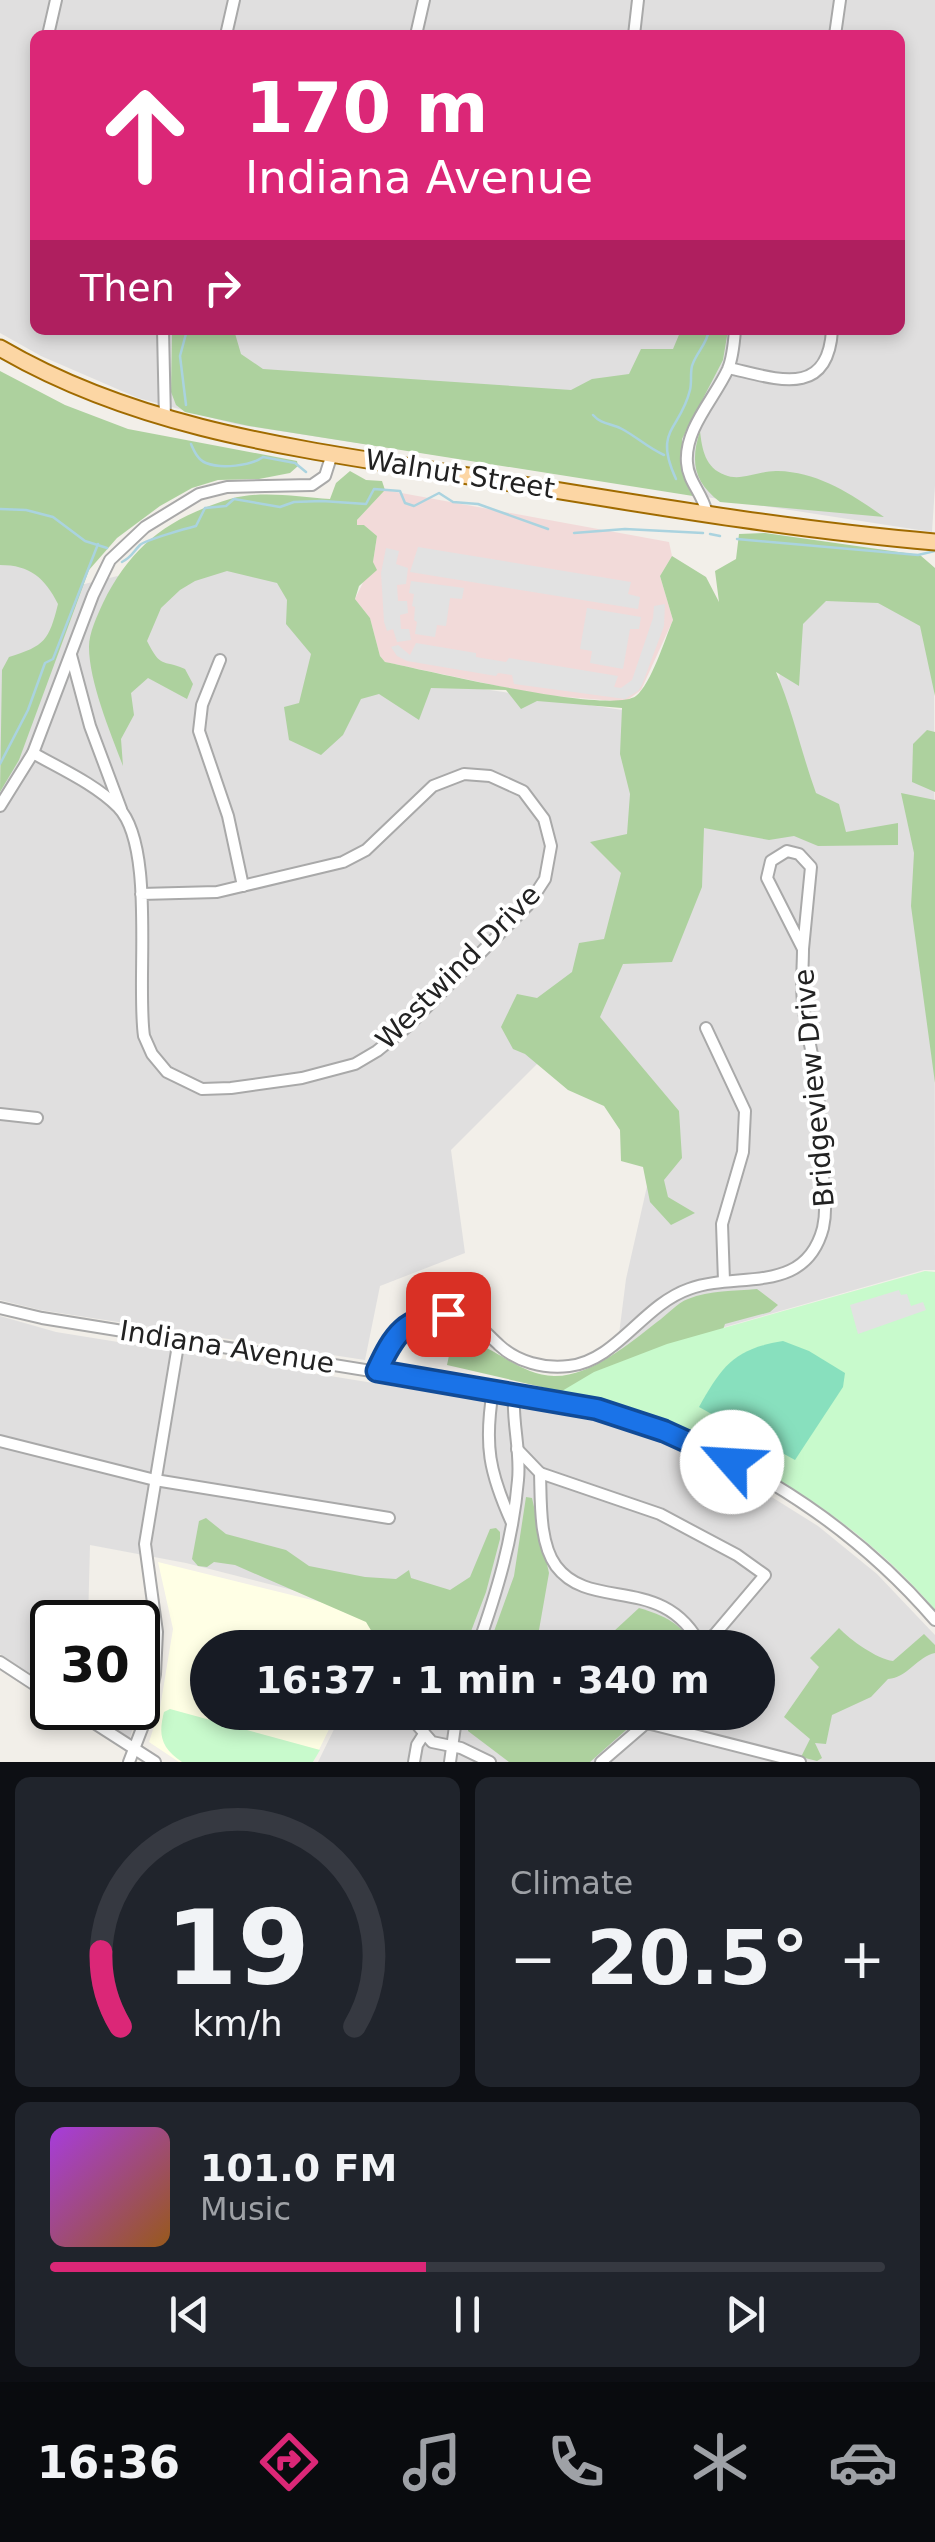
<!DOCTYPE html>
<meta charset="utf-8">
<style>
:root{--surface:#171b24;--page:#20242c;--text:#f1f3f6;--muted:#9ea1a6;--line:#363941;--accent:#db2777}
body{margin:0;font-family:"DejaVu Sans",sans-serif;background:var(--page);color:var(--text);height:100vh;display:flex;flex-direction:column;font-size:38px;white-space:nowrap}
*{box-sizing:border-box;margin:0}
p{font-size:32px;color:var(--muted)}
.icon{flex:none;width:55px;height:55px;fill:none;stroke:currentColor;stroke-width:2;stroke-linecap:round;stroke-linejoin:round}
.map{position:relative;height:1762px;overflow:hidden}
.drawer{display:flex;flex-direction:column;gap:15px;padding:15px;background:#0d0f14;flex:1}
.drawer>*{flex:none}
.hud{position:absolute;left:30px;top:30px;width:875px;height:305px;border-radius:15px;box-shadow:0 5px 15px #0003;background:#db2777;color:#fff;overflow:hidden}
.speed{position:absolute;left:30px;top:1600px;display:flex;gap:20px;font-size:50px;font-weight:700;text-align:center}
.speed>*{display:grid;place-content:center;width:130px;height:130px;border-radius:50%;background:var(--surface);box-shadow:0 5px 15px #0003;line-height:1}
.speed .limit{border:5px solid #111;border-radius:15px;background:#fff;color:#111}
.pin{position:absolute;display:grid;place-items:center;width:85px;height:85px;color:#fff;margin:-42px;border-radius:20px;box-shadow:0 5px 15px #0006}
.me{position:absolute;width:110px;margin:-55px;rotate:296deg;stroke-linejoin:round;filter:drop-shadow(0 0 8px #0008)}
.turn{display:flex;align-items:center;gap:35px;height:210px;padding:0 50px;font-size:45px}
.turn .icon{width:130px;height:130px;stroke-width:2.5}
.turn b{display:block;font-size:70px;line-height:85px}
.then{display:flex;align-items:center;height:95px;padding:0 50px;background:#0003;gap:20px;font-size:38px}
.big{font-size:75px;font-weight:700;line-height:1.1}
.drawer .tile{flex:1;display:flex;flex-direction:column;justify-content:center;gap:15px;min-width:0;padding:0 35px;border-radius:15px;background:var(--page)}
.drawer .dial{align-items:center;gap:0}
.dial svg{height:260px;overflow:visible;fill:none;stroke:var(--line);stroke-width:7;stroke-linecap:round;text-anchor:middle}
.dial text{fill:var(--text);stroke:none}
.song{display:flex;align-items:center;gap:30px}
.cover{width:120px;height:120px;border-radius:15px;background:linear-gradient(135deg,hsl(280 70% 55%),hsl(30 70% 35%))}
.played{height:10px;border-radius:5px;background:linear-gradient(90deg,var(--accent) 45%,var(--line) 45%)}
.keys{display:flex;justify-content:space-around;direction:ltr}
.heat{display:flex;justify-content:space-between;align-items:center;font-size:55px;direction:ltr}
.drawer .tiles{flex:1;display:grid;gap:15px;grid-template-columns:1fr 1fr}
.tile:last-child{grid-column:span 2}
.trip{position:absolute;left:190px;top:1630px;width:585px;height:100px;border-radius:50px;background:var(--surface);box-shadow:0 5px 15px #0003;font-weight:700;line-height:100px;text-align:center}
.tabs{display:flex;height:160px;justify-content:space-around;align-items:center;background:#090b0e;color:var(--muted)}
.tabs .icon{width:70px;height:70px}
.tabs .on{color:var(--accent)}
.tabs b{font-size:45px;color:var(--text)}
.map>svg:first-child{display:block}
.residential{fill:#e0dfdf;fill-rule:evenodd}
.commercial{fill:#f2dad9}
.education{fill:#ffffe5}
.forest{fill:#add19e}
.park{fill:#c8facc}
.pitch{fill:#88e0be}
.parking{fill:#e2e2e2}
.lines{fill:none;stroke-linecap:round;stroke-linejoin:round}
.stream{stroke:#aad3df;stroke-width:2.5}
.street-casing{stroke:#a9a9a9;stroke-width:14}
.primary-casing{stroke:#a06b00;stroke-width:19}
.street{stroke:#fff;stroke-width:10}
.primary{stroke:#fcd6a4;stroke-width:15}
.route-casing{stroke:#114b97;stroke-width:25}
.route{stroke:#1a73e8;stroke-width:18}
.labels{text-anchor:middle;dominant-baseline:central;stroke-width:8;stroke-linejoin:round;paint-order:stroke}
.street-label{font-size:28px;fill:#222;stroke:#fff}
</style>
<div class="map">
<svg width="935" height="1762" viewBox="0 0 935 1762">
<rect width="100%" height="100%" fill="#f2efe9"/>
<g class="residential">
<path d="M0,0H935V486L932,532L235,424L138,398L41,356L0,333ZM35,35H900V330H35Z"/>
<polygon points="0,543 72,587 217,552 310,591 345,668 629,711 666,781 577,1024 451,1150 465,1253 380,1286 365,1360 40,1310 0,1300"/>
<polygon points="789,551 934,574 935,1270 924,1270 616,1358 626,1279 660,1129 582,1023 665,801 769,812"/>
<polygon points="0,1316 56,1332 578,1416 634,1431 725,1468 818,1526 877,1574 935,1635 935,1762 318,1762 342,1713 758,1712 758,1648 372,1647 387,1614 186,1563 90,1545 88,1622 52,1622 52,1688 0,1654"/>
<polygon points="138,1651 152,1654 130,1738 83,1708 138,1708"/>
</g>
<polygon class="commercial" points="385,490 669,542 672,556 660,576 673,620 641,690 626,701 615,701 541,695 385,662 380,656 370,618 355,599 373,562 377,536 364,525 357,525 357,520"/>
<polygon class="education" points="158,1562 381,1617 367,1647 208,1648 208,1712 337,1713 313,1762 179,1762 149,1742 160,1708 173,1629"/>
<g class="forest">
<polygon points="172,330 234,330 241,354 263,369 571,390 592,379 629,374 641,349 673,349 681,330 728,330 723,360 682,439 683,471 693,496 249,426 185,412 176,405 171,392"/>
<path d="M0,371L65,405L128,429L297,461L298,466L290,473L259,479L218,480L192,488L160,506L117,538L89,570L19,760L0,792L2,670L9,657C45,646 49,640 58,604C45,578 30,565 0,565Z"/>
<path d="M700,431C702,449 705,468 725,475C741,482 761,470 778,471C819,472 853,495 884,517L720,502C694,482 690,462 700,431Z"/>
<path d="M350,471L366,480L382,481L385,490L357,520V525H364L377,536L373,562L377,570L359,586L355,599L370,618L380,656L385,662C425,670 610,715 636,696C651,684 665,639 673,620L660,576L672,556L706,577L719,602L715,571L736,559L739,534L765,533L920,555L935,568V696L920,626L878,603L826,601L803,624L799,686L776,672C793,711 801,752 816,793L839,804L846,832L898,823V845L818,846L794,836L769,840L704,828L702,887L672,962L623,964L600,1017L679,1111L682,1158L664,1180L668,1197L695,1213L671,1225L650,1202L643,1167L621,1161L620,1130L604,1106L568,1090L525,1054L513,1049L501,1027L517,994L537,998L572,972L579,943L604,939L621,873L590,842L627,834L630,794L620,754L622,708L537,701L521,709L506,690L431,688L419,720L379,694L361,699L343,735L321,755L289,740L284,707L299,703L311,654L286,624L287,600L277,583L227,571L195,581L180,590L161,608L147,641C161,669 162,659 185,669L193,684L187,699L148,678L131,693L134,715L121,739L123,766C111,734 89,682 89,647C89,633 97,616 103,603C131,546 168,518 230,499C261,490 298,497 330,499L336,483Z"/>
<polygon points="927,730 935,732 935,792 912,782 913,744"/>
<polygon points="901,793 935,800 935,1083 911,906 914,853"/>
<path d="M757,1289L778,1305L770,1312L725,1324L718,1344L641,1410L447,1365L451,1346L461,1339C493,1344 519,1375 554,1376C590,1377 630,1343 657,1322C667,1315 677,1303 688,1299C710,1290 734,1291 757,1289Z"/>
<polygon points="526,1497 532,1498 549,1573 536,1647 488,1648 514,1576"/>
<polygon points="206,1518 226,1534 286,1550 309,1566 365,1577 396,1579 409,1570 411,1578 450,1590 470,1577 490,1529 496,1528 500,1532 500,1539 486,1592 465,1647 364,1647 372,1632 366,1622 235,1565 214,1562 207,1567 198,1566 192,1559 199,1521"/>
<path d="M639,1608C663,1615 683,1624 694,1647L605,1648L613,1632Z"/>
<path d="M839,1628C850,1640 877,1659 893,1661L924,1634L935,1645V1653C918,1656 907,1678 888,1679L871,1697L832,1715L826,1744L815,1743L822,1758L817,1761L801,1757L810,1739L784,1717L819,1667L810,1658Z"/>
<polygon points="469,1712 652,1712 652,1713 643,1715 590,1762 509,1762 468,1731"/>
</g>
<g class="park">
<path d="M925,1271L935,1272V1610C844,1501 698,1425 562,1391L594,1372L667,1344Z"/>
<path d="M170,1709L320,1750L313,1762H182C161,1748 158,1735 164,1712Z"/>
</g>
<path class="pitch" d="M783,1341L809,1351L845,1373L843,1387L795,1460L699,1407C722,1366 734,1349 783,1341Z"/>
<g class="parking">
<polygon points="418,547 631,582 628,594 640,597 638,609 410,572"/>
<polygon points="386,548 399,551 396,564 408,568 406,584 397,585 398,601 407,601 408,613 400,615 401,629 409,629 411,640 397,642 393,629 387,631 384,622 381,573"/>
<polygon points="411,581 464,588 462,599 450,598 446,626 437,625 435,637 415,634 417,622 414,620 415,607 412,606 414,594 409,593"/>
<polygon points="665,604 664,626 642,685 638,691 625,699 514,684 512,675 498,673 496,676 407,661 397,656 391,647 398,645 410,655 416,643 476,653 476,657 506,662 509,658 618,676 614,687 621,688 632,680 653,618 654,606"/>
<polygon points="587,608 641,617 639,629 630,629 623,669 590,663 592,651 580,649"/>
<polygon points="899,1290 901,1295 907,1294 911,1306 923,1302 926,1310 858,1334 850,1305"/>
</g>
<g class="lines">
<g class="stream">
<polyline points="186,405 180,356 187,330"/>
<path d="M593,415C602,425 611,423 622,429C637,437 648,448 664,455"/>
<path d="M191,444C194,451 198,460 206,463C221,469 251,466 263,457L295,463L306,472"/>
<path d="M676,479C653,429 680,431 690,390C692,382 690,374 692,366C696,353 707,344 709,330"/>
<polyline points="0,509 26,510 53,517 85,541 107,548"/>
<polyline points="574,533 625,529 703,533"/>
<polyline points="710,534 720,536"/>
<polyline points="737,539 918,555 935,551"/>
<path d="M122,562C132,557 133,552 140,545C145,540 188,528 196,526L205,508L226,506L234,499L280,507L294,502L322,501L366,504L374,489L400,491L405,503L414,506L439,493L453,502L478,504L548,529"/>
<polyline points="0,764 28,710 45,663 53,659 98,544"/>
</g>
<g class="street-casing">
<g id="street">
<polyline points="48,35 56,0"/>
<polyline points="226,35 234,0"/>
<polyline points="416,35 424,0"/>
<polyline points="634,35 638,0"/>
<polyline points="835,35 840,0"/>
<polyline points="163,330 165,419"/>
<path d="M729,368C774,378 828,400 832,330"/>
<path d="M707,514C704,495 688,482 687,463C684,429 715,398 728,369C733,357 734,343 735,330"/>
<polyline points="71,655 90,726 121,809"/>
<polyline points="220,660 202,705 199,731 228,816 243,886"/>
<path d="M33,753C61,769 95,784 118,807C156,846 136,981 144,1036L152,1054L167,1072L202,1089L231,1088L302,1078L355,1064L377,1051L408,1026L528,905L545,879L551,846L544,819L523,791L490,776L464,774L433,786L366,850L343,862L217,892L141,894"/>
<polyline points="0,806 33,753 93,595 110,560 145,527 199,494 227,487 312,485 325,476 332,454"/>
<polygon points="787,851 799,854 811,867 803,949 767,878 771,861"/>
<polyline points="706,1028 745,1111 743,1152 722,1224 724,1281"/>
<polyline points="0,1114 37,1118"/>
<path d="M0,1308L42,1318L570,1403C708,1432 842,1512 935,1620"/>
<path d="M377,1371C394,1335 424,1296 470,1320C481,1326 489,1336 499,1345C517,1362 544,1369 569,1366C616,1361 643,1305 689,1289C738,1271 805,1296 823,1228C828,1206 823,1182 821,1160C820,1137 820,1114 818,1092C815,1062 806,1032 803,1002C801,985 803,966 803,949"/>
<path d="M493,1390C484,1445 489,1472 512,1523"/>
<polyline points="0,1441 155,1480 389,1518"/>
<path d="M517,1449L540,1473C541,1501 539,1543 556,1566C591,1613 665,1572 702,1648"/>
<polyline points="540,1473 660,1514 737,1555 765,1575 715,1634 701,1645"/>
<path d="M477,1648C497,1592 513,1539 518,1480C521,1451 512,1423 514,1394"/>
<polyline points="0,1662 52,1696"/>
<polyline points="71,1708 155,1762"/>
<polyline points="406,1712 432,1742 461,1748 490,1762"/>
<polyline points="647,1723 800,1762"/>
<polyline points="129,1762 146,1718 155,1674 157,1632 145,1544 179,1339"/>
<polyline points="414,1762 417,1745 424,1734"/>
<polyline points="450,1762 457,1712"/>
<polyline points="601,1762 644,1725 681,1712"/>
</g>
</g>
<g class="primary-casing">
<path id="primary" d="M0,348C149,435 319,451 486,479C635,503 784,529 935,542"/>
</g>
<use href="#street" class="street"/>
<use href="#primary" class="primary"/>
</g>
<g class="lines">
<g class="route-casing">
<path id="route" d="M448,1314C405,1317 394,1334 377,1371L597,1409L664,1431L732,1462"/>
</g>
<use href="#route" class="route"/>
</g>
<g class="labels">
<g class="street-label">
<text transform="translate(460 474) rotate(9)">Walnut Street</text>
<text transform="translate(458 967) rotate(-45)">Westwind Drive</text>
<text transform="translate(814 1088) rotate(-95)">Bridgeview Drive</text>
<text transform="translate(227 1347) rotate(9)">Indiana Avenue</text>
</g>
</g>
</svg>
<div class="speed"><div class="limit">30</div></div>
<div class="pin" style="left:448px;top:1314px;background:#d93025"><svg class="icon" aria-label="arrive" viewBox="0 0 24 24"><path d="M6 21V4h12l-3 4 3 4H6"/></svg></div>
<svg class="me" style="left:732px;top:1462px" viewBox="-20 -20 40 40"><circle r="19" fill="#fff"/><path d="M0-13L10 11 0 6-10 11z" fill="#1a73e8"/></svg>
<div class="trip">16:37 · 1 min · 340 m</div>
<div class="hud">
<div class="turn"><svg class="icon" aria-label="ahead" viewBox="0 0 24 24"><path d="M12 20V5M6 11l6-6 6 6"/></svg><div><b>170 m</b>Indiana Avenue</div></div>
<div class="then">Then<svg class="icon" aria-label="right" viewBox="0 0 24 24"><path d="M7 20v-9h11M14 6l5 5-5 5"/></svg></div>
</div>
</div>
<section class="drawer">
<div class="tiles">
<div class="tile dial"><svg viewBox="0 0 100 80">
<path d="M14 69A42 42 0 1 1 86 69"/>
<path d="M14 69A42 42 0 0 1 8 46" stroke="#db2777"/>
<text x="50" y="56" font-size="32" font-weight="700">19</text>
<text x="50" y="72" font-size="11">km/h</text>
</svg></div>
<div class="tile"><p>Climate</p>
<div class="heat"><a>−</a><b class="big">20.5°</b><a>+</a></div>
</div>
<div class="tile">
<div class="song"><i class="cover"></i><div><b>101.0 FM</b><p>Music</p></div></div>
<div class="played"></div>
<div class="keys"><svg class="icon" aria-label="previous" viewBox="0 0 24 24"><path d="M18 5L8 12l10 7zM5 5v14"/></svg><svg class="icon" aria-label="pause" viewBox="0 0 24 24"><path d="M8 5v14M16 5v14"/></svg><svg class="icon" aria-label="next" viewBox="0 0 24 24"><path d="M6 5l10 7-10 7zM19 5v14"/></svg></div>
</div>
</div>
</section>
<nav class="tabs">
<b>16:36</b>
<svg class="icon on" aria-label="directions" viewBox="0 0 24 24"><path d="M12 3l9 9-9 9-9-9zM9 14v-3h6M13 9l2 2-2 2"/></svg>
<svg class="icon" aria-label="music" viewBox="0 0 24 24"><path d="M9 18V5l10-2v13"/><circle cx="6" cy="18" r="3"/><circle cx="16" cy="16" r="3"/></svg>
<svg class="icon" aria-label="phone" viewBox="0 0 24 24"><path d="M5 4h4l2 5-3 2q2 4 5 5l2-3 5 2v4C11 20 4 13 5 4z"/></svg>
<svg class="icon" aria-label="climate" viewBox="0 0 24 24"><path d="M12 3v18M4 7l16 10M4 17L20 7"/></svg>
<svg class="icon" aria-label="car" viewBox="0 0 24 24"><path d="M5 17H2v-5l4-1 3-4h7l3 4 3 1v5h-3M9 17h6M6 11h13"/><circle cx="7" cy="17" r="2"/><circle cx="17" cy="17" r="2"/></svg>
</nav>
